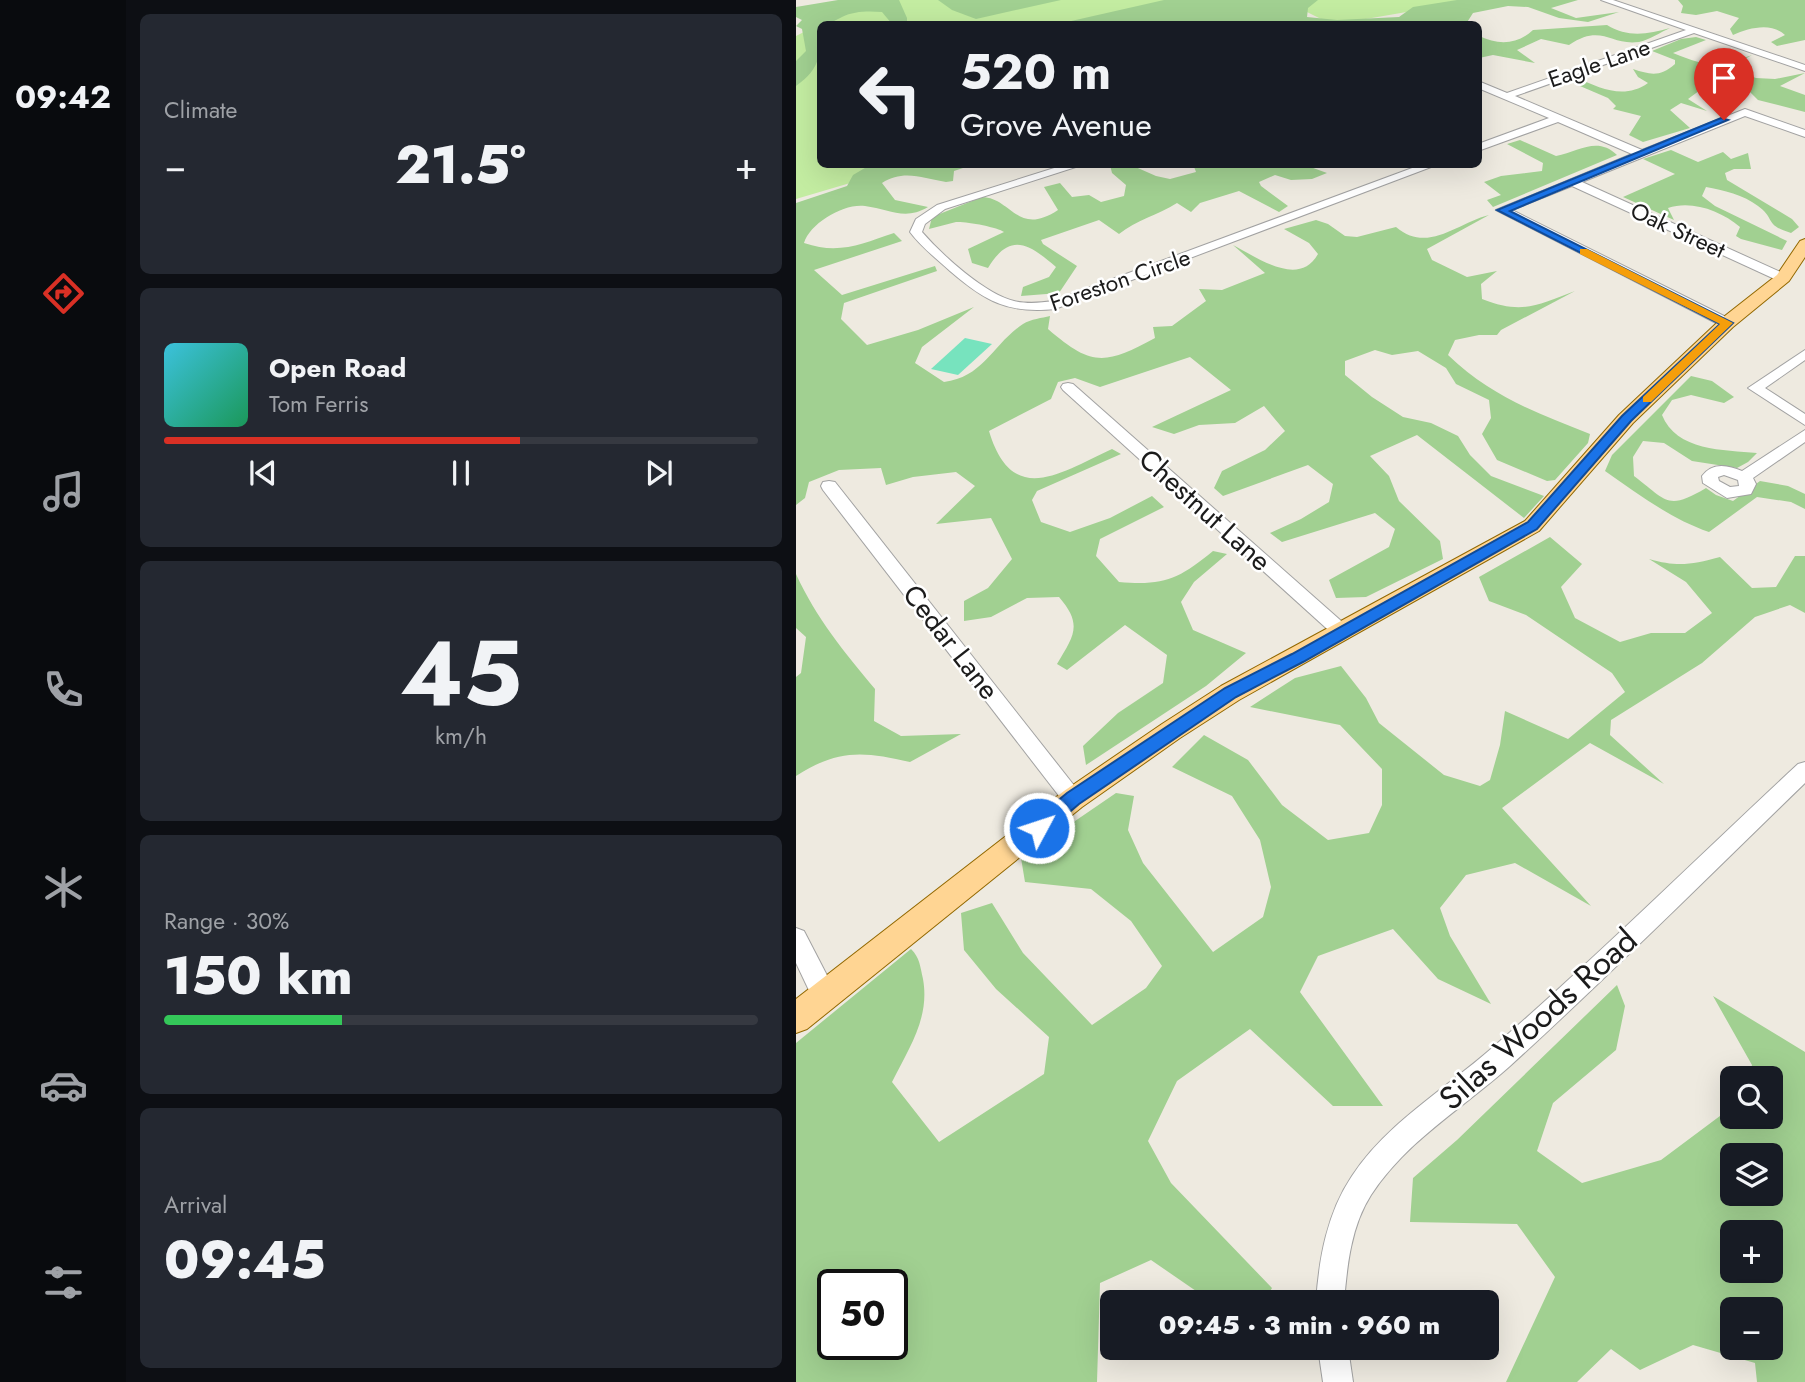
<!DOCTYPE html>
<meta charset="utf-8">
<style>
:root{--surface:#171b24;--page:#242831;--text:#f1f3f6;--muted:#9ea1a6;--line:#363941;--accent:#d93025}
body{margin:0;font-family:Jost,sans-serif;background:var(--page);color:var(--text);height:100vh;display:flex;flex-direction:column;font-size:26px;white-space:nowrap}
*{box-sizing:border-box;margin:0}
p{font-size:23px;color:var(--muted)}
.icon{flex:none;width:38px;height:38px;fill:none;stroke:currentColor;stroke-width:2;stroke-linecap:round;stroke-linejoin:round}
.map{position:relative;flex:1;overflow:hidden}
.details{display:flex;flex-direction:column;gap:14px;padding:14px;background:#0d0f14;width:670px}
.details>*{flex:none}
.banner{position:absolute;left:21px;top:21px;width:665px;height:147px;border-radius:10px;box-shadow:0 7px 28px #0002;background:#171b24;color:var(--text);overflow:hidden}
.buttons{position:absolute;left:924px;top:1066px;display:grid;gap:14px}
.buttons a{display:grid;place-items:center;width:63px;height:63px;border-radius:10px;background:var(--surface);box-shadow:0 7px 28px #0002;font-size:35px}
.speed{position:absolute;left:21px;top:1269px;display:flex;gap:14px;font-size:35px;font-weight:700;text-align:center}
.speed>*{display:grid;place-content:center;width:91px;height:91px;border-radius:50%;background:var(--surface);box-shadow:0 7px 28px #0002;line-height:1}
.speed .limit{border:4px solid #111;border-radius:10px;background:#fff;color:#111}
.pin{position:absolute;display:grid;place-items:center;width:60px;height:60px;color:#fff;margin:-72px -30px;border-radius:50% 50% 50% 0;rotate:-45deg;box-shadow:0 0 7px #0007}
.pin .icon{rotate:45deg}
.me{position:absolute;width:77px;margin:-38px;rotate:50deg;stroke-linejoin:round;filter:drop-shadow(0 0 5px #0008)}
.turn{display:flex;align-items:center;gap:24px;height:147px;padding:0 28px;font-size:32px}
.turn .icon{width:91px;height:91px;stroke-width:2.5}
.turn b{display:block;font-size:49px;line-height:60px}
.big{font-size:52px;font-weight:800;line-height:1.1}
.details .widget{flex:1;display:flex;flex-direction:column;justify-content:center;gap:10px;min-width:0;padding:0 24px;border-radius:10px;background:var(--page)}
.details .dial{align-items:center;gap:0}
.dial b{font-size:91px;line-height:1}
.song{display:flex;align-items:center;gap:21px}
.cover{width:84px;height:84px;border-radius:10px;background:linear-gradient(135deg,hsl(190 70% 55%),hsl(150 70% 35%))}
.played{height:7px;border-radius:4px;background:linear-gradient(90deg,var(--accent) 60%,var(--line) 60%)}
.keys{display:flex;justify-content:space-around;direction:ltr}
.heat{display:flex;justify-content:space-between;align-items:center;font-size:38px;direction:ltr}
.charge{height:10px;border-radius:5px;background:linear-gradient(90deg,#34c759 30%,var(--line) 0)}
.trip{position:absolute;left:304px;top:1290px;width:399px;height:70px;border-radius:10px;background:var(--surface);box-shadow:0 7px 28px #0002;font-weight:800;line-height:70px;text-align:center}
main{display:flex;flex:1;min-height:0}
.tabs{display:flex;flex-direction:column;width:126px;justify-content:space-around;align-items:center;background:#090b0e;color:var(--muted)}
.tabs .icon{width:49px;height:49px}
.tabs .selected{color:var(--accent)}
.tabs b{font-size:32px;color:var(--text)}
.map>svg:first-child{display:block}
.grass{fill:#c3eca1}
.forest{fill:#a1d091;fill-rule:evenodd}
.pitch{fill:#77e3be}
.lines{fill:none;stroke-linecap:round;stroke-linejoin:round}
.minor-casing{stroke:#a2a2a2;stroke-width:2}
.major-casing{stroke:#926800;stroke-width:2}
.minor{fill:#fff;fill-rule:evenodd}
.major{fill:#ffd593;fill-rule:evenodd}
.route{fill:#1a73e8;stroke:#114b97;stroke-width:2}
.slow{fill:#f59e0b}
.labels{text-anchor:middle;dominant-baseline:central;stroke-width:5;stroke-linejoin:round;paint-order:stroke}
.far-street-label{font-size:23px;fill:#1b1b1b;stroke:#fff}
.street-label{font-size:28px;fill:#1b1b1b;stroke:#fff}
.near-street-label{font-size:33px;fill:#1b1b1b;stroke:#fff}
</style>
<main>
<nav class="tabs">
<b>09:42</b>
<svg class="icon selected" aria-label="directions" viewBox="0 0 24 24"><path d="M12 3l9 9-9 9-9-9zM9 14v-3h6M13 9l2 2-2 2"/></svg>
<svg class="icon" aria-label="music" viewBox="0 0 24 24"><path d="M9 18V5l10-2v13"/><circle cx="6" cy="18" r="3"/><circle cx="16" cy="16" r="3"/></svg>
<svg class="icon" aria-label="phone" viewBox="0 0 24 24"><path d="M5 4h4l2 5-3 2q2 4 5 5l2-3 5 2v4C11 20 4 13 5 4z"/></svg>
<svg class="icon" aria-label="climate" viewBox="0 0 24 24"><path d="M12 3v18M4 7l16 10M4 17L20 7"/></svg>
<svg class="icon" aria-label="car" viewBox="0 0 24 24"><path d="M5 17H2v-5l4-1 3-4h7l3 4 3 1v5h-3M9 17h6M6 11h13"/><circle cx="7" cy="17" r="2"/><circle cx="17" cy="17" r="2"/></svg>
<svg class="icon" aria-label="filters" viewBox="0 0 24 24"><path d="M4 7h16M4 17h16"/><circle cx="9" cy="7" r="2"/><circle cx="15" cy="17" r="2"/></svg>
</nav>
<section class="details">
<div class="widget"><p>Climate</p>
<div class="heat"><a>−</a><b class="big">21.5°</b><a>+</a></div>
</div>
<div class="widget">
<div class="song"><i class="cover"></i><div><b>Open Road</b><p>Tom Ferris</p></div></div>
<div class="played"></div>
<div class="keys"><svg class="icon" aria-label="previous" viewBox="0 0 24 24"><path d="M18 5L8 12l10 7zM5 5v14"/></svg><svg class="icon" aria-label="pause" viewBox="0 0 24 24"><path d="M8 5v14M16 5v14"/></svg><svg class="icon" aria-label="next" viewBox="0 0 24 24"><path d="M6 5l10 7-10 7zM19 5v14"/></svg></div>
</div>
<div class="widget dial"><b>45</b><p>km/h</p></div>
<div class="widget"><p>Range · 30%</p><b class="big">150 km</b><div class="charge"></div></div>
<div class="widget"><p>Arrival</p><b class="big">09:45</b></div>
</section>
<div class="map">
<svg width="1009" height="1382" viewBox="0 0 1009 1382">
<rect width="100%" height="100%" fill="#eeeae0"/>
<g class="grass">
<polygon points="89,0 381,0 275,24 24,24 24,164 115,165 0,199 0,36 59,6"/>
<polygon points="519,0 680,0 541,24 535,24 499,6"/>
</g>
<g class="forest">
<path d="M42,0H103L111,18V24H96L86,12C72,11 58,11 46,17C38,21 34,24 24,24C24,55 26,67 0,86V61L10,51L6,29L0,26L6,20L0,17V7Z"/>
<polygon points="142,0 265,0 180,19 156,10"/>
<polygon points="368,0 522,0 512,8 511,17 541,20 603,17 617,7 661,0 782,0 755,8 780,18 823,12 792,22 763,18 732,7 712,6 677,13 670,24 262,24"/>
<path d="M882,0H1009V40L981,46L975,42L989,35C975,22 953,28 937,35L934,29L943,18L921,11L900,15L885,13L887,6Z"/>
<path d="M811,25C832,38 852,34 874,28C865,32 853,40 843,42C814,46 806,23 773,45L745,39L721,50L739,63L697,55L683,58V36C702,45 721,45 737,30Z"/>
<path d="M900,37L910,40L877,53C913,67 919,69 956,55L936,66L939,71L960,78L979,79L1009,73L984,86L1009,95V112L962,100L952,90L932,82L911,85L892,99L911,111L885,103L874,110L894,128L847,142L833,135L845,116L817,109L820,106L812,98L777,83L781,78C804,88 828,100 852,83L842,77L837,69C855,75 864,77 879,64V60L856,51L885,39Z"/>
<path d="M724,140L760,156C783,151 802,136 821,155L697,207L691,200L705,195L688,182L705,176L746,171L747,163L711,144Z"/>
<path d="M875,150L902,162L927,152L935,159L952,153L955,169H938L929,173L931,180L996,219L1003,227L995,233C968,225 980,219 962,206C948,195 927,190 910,187L906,196L919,206L991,241L986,250L945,239L940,236L944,227C925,211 896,200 872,208L878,220L827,197L879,174L847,159Z"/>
<path d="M397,164L509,165L531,173L516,179L495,180L479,175L463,182L465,186L492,206L483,212L443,191L404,203L395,212L381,203C362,215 340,220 323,234L303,220L245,240L247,244L281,266L263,293L225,296L227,287L253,277L260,267C232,243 214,232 192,268L176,263L172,249L208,232C202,227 168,221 160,222C151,224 142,227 133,229L136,217L186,197C216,198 221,237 262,210L248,187L264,183L276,197L293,195L305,202L328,196L330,185L316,173L314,165H335L360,176L374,179L400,172Z"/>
<path d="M74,165H176L158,171L157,181L150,182C127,178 107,169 86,183L99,200L132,207C109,221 93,209 69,206C48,203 14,223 8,243C43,255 65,244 98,233L106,241L18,270L46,295L139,266L141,271L48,303L45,319L71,345L122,330L178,307L126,347L119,363L148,382C188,377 196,345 227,324C235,319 246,318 254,316L252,329C296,367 309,365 359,338L357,327L376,326L410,301L403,289L426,290L469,273L437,245C462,258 503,288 522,254L513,243L488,229L520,220L532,224L549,236L561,237L600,227C632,254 661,223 693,215L631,249L636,260L671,277L701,271L685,284L686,299C727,315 741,305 779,291L705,330L701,335H683L659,340L652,355C696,397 739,412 794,434L792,443L759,480L751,481L701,460L686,434L695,418L693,400L660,384L650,368L622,351L596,355L579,350L549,361V375L576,397L607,417L635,423L662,436L674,455L695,476L748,496L728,518L621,435L574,456L593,476L603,501L644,541L647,559L570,597L540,598L533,580L593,547L599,529L579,513L486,542L474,533L505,519L533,502L537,484L512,465L427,496L418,488L426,471L469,450L489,431L468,406L439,423L403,425L378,434L356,427L435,390L394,357L304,387L279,378L262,382L255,399L193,431C216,508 264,473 316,449L325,454L241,491L236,500L245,522L274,532L314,518L356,496L368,507L304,539L300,556L323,582C368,586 383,579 417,551L431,554L398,582L385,602L397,630L450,653L410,686L290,765L287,746L322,713L367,683L371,655L329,625L271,670L261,664C278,635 287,625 263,597L231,598L195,617L168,621V601L192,588L216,559L195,518L140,524L179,486L160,472L117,477L90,485L85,468L43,470L13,482L9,498L0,505V203L51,186L57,175Z"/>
<path d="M895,376L916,381L938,397L928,403L895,395L876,400L866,415C880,451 928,450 961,453L952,462L941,468L896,461L868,443L847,441L837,457L838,476C871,501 871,511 910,488L920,495L937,501L964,481L992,486L1009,494V509L995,502L961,497L913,532C875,519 842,494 809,471L816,455Z"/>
<path d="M754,537L786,564L765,587L779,618L824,642L855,633H889L916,613L890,582L853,559C881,567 895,565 924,557L956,588L980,587L999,556H1009V613L994,605L959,617L906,663L815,720L814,735L868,784L794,743L706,808L795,906L719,863L670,875L644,908L654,936L695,1004L642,979L597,929L522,956L504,992L587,1106H537L454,1029L381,1081L352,1141L375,1183L476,1288L468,1302H416L355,1260L304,1283L301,1382H0V1043L115,949C124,958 124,966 127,979C134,1018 113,1048 96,1082L143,1142L248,1074L253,1037L200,989L168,950L165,913L196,903L227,953L296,1025L350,988L366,966L335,921L295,889L229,882L225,858L320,793L338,796L332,830L347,863L417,952L467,917L475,887L464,840L436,796L376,767L408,735L452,760L486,805L532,840L573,833L586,805V769L544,725L454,707L499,678L545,666L570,698L583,723L648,775L684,786L694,780L704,745L709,711L772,739L829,692L816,673L730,615L693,601L683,577ZM37,1284H96V1344H37Z"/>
<path d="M0,574C20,618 49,653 79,689L78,721L105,736L165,734L114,762C67,751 42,749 0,776V677L5,673L10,637L0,628Z"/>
<path d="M821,985L829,1006L820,1050L757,1103L741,1151L786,1183L865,1160L936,1107V1116H975V1078H952L956,1065L917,996L1009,1052V1382H961L959,1363L897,1345L844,1370L815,1349L781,1382H710L759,1277L721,1224L614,1222L617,1178L661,1140ZM936,1155H975V1194H936ZM936,1232H975V1270H936ZM936,1309H975V1348H936Z"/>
</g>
<polygon class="pitch" points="169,338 196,344 162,375 135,369"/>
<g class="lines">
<g class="minor-casing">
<g id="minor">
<polygon points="805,0 817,0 1009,65 1009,71 898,33 719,96 846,150 949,109 1009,130 1009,137 949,116 786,182 991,275 991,281 983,281 776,186 716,210 936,320 936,326 926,326 700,210 836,154 762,122 682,151 682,144 753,118 682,88 682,81 711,93 890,30"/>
<path d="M271,164H289L149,209L129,224L126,232C146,255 189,294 218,301C231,304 244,303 257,301L627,164H643L259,309C211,314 189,301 154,271C140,258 125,247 114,232L120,219L141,205Z"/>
<polygon points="1009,350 1009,360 969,388 1009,414 1009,425 952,388"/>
<polygon points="272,383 277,384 552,627 555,632 552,637 540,637 267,390 265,387 267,384"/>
<path d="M1009,430V442L957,478L960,484L955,494L931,498L907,483L906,476C917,462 931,465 946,471ZM928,475L942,480L943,486L934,487L923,481L922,477Z"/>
<polygon points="33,481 39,482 284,793 287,799 284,805 277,808 270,805 27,490 25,486 27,482"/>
<path d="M1009,762V783C911,878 815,974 714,1066C667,1108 610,1141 575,1195C555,1226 551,1266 548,1302H520C523,1259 531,1213 556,1176C591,1123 648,1090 696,1048C801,957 900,859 1002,764Z"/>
<polygon points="0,928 8,931 37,987 40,995 37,1003 28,1007 19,1003 0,963"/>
<polygon points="522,1348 552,1348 557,1382 527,1382"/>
</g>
</g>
<g class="major-casing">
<polygon id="major" points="1009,239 1009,257 993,281 937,327 837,423 743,531 443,700 384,738 286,807 11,1029 0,1033 0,999 268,791 366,724 425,686 729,521 823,415 925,319 981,275 1004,241"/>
</g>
<use href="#minor" class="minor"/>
<use href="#major" class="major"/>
</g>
<polygon class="route" points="925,118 932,120 714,211 937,323 835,421 741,529 507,662 440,697 283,804 249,833 243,835 236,833 234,828 236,822 271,793 429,688 496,654 732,522 826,416 924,324 701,210"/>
<polygon class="slow" points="784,249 791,249 937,323 855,402 847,402 847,397 924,324 784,254"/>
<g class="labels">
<g class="far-street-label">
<text transform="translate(803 63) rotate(-19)">Eagle Lane</text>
<text transform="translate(882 230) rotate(25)">Oak Street</text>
<text transform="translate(324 280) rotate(-19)">Foreston Circle</text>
</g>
<g class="street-label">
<text transform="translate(409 510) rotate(42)">Chestnut Lane</text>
<text transform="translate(155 642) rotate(52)">Cedar Lane</text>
</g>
<g class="near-street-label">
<text transform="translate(742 1019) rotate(-42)">Silas Woods Road</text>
</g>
</g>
</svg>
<div class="buttons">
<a><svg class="icon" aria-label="search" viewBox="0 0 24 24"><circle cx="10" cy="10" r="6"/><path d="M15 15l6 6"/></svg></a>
<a><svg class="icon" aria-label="layers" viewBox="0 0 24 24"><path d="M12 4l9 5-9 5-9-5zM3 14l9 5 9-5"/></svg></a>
<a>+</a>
<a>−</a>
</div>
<div class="speed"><div class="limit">50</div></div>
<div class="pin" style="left:928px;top:120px;background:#d93025"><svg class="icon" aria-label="arrive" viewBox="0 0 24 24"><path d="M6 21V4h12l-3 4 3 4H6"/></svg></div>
<svg class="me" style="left:243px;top:828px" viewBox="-20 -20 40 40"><circle r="17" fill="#1a73e8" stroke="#fff" stroke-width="3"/><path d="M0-11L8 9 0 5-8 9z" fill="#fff"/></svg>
<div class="trip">09:45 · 3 min · 960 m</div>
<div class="banner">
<div class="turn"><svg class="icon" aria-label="left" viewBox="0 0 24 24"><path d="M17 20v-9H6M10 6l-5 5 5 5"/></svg><div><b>520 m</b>Grove Avenue</div></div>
</div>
</div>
</main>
